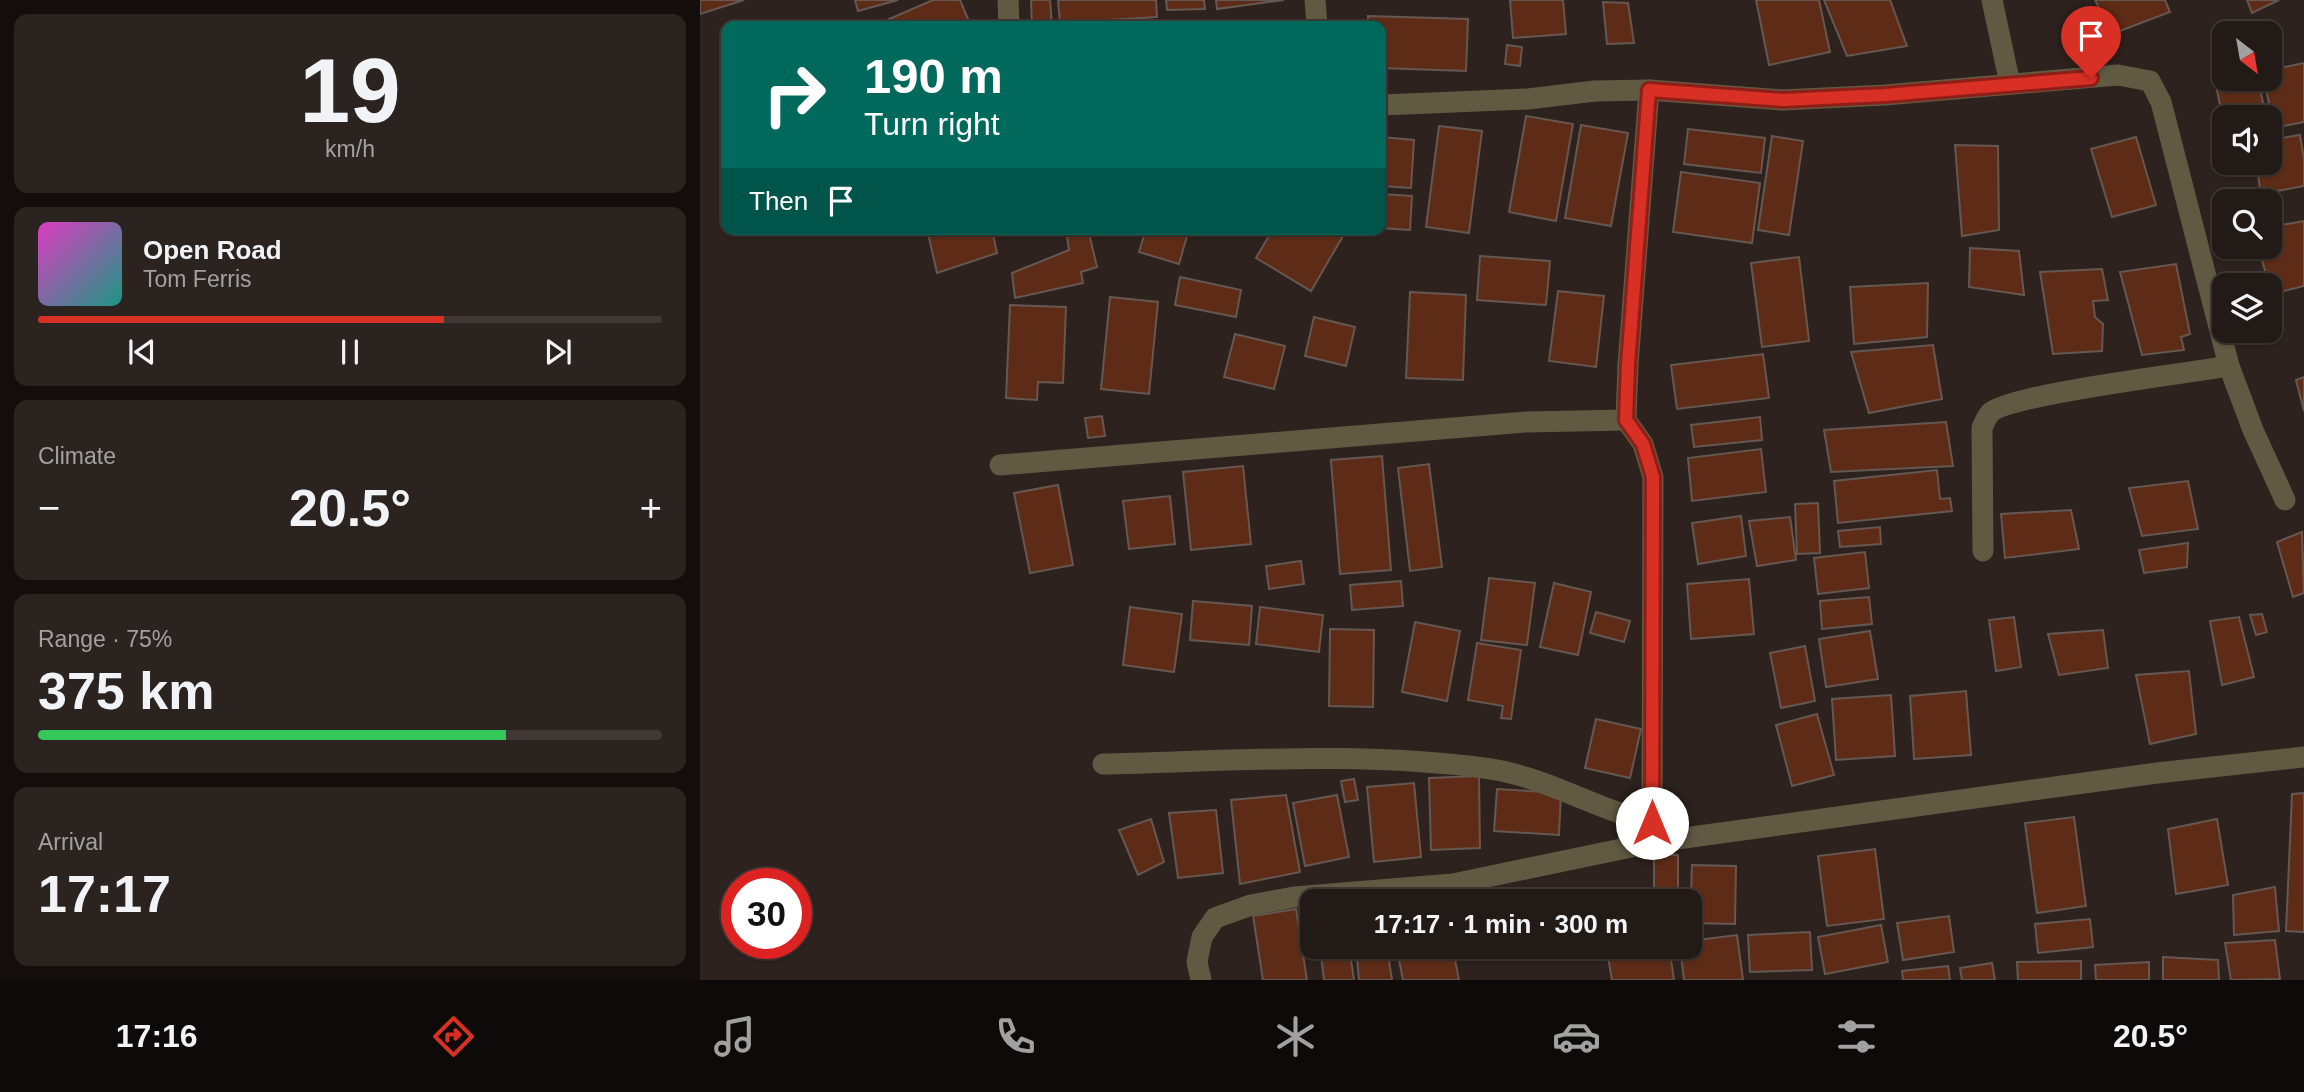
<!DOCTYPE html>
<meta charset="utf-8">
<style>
:root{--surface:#221a16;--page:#2a231f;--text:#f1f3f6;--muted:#a2a1a1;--line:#3f3835;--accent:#d93025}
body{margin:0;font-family:Arial,sans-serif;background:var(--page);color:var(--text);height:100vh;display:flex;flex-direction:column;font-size:26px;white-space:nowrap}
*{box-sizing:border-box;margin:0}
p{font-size:23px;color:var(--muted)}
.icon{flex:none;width:38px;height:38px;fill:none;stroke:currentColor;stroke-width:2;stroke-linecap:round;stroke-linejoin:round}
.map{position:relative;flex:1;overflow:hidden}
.drawer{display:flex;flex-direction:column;gap:14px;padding:14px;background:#130e0c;width:700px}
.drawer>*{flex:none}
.guide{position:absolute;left:21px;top:21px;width:665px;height:214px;border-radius:14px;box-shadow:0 2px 5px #0004,0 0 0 2px var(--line);background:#00695c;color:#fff;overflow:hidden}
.needle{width:46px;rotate:149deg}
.controls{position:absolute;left:1512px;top:21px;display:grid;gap:14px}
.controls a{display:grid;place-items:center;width:70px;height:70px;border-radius:14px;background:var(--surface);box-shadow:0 2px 5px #0004,0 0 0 2px var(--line);font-size:35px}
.speed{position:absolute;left:21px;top:868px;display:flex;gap:14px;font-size:35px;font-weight:700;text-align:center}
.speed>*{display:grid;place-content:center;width:91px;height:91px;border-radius:50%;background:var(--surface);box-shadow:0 2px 5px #0004,0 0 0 2px var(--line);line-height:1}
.speed .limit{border:10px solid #d22;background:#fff;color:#111}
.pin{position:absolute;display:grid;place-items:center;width:60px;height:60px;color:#fff;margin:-72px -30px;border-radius:50% 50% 50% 0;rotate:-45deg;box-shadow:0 0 7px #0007}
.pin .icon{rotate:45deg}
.me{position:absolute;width:77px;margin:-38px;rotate:0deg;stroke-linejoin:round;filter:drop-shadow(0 0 5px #0008)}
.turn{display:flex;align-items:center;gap:24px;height:147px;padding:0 28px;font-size:32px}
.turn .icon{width:91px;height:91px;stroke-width:2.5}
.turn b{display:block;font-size:49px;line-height:60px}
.then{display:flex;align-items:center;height:66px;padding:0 28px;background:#0003;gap:14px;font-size:26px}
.big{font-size:52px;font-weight:600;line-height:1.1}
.drawer .tile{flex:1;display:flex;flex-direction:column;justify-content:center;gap:10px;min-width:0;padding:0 24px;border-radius:14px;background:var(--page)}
.drawer .dial{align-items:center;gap:0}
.dial b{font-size:91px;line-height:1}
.song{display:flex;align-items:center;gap:21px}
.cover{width:84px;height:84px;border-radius:10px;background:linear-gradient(135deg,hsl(310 70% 55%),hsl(170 70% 35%))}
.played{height:7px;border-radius:4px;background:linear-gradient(90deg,var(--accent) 65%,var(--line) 65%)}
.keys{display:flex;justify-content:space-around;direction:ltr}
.heat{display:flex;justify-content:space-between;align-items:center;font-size:38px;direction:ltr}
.charge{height:10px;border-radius:5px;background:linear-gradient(90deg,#34c759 75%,var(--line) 0)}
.trip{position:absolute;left:600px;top:889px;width:402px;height:70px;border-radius:14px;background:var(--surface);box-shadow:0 2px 5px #0004,0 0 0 2px var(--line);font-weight:600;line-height:70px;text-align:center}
.menu{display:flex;height:112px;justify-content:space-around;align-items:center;background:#0e0a09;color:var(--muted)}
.menu .icon{width:49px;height:49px}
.menu .on{color:var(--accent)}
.menu b{font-size:32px;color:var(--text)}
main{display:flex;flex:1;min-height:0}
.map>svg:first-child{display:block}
.building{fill:#5e2c16;stroke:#655751;stroke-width:2}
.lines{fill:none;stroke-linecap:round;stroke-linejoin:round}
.street{stroke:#615a43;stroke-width:21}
.route-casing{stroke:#8d1f18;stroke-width:18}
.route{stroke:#d93025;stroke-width:12}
</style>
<main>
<section class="drawer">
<div class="tile dial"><b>19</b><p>km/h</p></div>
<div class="tile">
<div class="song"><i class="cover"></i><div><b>Open Road</b><p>Tom Ferris</p></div></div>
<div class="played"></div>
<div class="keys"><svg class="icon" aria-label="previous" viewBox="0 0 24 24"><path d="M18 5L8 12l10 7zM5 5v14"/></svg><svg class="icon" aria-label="pause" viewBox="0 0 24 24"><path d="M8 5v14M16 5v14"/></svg><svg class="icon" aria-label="next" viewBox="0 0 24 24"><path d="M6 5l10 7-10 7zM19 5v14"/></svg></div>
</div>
<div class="tile"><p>Climate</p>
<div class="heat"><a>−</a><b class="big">20.5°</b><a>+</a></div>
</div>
<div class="tile"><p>Range · 75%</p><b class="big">375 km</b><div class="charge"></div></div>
<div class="tile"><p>Arrival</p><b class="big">17:17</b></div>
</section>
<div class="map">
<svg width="1604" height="980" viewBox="0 0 1604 980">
<rect width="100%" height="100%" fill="#2d221d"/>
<g class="building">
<polygon points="0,0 44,0 0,14"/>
<polygon points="155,0 198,0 158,11"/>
<polygon points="233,0 260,0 271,26 173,26"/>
<polygon points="331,0 350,0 352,26 332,26"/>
<polygon points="358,0 456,0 457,17 360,23"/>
<polygon points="466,0 504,0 505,9 467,10"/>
<polygon points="516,0 584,0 517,9"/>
<polygon points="810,0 863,0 866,34 813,38"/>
<polygon points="1056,0 1119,0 1130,52 1069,65"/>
<polygon points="1124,0 1190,0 1207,46 1147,56"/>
<polygon points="1395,0 1465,0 1470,12 1412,34"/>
<polygon points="1547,0 1579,0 1552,13"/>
<polygon points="903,2 928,3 934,43 907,44"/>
<polygon points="668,16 768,19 766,71 681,68 681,26 668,26"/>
<polygon points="584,20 585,26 526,26 526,24"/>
<polygon points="807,45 822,47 820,66 805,64"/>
<polygon points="1604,63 1604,122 1574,128 1564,79 1570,79 1570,70"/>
<polygon points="1524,74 1524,79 1558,79 1566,117 1524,117 1524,124 1514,76"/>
<polygon points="826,116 873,124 856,221 809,212"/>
<polygon points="881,125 928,133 911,226 865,218"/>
<polygon points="739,126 782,131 769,233 726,227"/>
<polygon points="988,129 1065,138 1061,173 984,164"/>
<polygon points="1600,135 1604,159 1604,186 1561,194 1556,163 1570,163 1570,140"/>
<polygon points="1072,136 1103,141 1089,235 1058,230"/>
<polygon points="681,137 714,140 711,188 681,186"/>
<polygon points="1436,137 1456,205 1412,217 1391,149"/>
<polygon points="1255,145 1298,146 1299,230 1262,236"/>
<polygon points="981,172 1060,183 1052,243 973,232"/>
<polygon points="681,194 712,196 710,230 681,228"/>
<polygon points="1604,221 1604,286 1572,294 1558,247 1570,247 1570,227"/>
<polygon points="227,229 292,229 297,253 237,273"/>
<polygon points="366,229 388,229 397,267 381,272 383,283 315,298 312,273 369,250"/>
<polygon points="446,229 489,229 479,264 439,252"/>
<polygon points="573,229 631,229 643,236 611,291 556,258"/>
<polygon points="1270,248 1319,251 1324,295 1269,287"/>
<polygon points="780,256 850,261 846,305 777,300"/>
<polygon points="1099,257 1109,341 1062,347 1051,263"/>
<polygon points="1476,264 1490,334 1481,337 1484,350 1442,355 1420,272"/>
<polygon points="1402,269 1408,300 1393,301 1395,317 1403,324 1402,351 1353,354 1340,272"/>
<polygon points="480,277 541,290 536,317 475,305"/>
<polygon points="1228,283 1227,337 1154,344 1150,287"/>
<polygon points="858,291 904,296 896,367 849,361"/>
<polygon points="710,292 766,295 763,380 706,378"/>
<polygon points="410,297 458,302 449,394 401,389"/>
<polygon points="310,305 366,307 363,383 338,382 337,400 306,398"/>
<polygon points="614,317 655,327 646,366 605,356"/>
<polygon points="535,334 585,346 574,389 524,377"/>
<polygon points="1233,345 1242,399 1169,413 1151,352"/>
<polygon points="1063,354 1069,398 977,409 971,365"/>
<polygon points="1604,377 1604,411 1596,380"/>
<polygon points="402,416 405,436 388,438 385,418"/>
<polygon points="1060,417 1062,440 994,447 991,425"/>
<polygon points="1246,422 1253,466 1131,472 1124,430"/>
<polygon points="1061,449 1066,492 992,501 988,458"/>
<polygon points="682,456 691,570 640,574 631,460"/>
<polygon points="729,464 742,567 710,571 698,468"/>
<polygon points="543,466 551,544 491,550 483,472"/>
<polygon points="1237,470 1240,499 1250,498 1252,511 1138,523 1134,481"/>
<polygon points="1488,481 1498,529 1442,536 1429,488"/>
<polygon points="358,485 373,565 330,573 314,493"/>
<polygon points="470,496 475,544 429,549 423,501"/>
<polygon points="1118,503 1120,553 1097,554 1095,504"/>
<polygon points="1371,510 1379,549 1305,558 1301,514"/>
<polygon points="1041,516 1046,556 998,564 992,523"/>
<polygon points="1090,517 1096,560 1057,566 1049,521"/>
<polygon points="1180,527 1181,544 1140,547 1138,531"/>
<polygon points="1602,532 1604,593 1593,597 1577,542"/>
<polygon points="1488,543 1487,567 1444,573 1439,550"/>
<polygon points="1165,552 1169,588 1118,594 1114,558"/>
<polygon points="601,561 604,584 569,589 566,566"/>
<polygon points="789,578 835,583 827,645 781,640"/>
<polygon points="1049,579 1054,634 991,639 987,584"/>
<polygon points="701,581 703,606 652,610 650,585"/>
<polygon points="854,583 891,592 878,655 840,647"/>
<polygon points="1169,597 1172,624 1122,629 1120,601"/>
<polygon points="493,601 552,606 549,645 490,640"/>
<polygon points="430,607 482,614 474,672 423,665"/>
<polygon points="560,607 623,615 619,652 556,644"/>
<polygon points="896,612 930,621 924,642 890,633"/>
<polygon points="1562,614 1567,632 1556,635 1550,615"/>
<polygon points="1314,617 1321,667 1296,671 1289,620"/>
<polygon points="1539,617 1554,677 1522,685 1510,621"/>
<polygon points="715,622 760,631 747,701 702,692"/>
<polygon points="630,629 674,630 673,707 629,706"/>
<polygon points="1403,630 1408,668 1359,675 1348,634"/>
<polygon points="1170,631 1178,679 1126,687 1119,639"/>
<polygon points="777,643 821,650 811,719 801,718 803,706 768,700"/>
<polygon points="1105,646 1115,701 1081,708 1070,653"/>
<polygon points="1489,671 1496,734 1450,744 1436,675"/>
<polygon points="1266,691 1271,755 1214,759 1210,696"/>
<polygon points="1191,695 1195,756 1136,760 1132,699"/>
<polygon points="1117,714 1134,775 1092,786 1076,725"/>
<polygon points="896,719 941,729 930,778 885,768"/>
<polygon points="779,776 780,848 731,850 729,778"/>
<polygon points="654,779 658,800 645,802 641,781"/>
<polygon points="714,783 721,857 674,862 667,787"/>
<polygon points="797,789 861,793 859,835 794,831"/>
<polygon points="1604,793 1604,932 1586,931 1592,794"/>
<polygon points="586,795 600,872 540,884 531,800"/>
<polygon points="637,795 649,857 605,866 593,803"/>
<polygon points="516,810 523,873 478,878 469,813"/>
<polygon points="1374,817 1386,906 1337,913 1325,823"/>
<polygon points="451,819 464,862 438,875 419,830"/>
<polygon points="1517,819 1528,885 1476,894 1468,829"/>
<polygon points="1175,849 1184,919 1127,926 1118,856"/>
<polygon points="954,855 978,855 978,901 933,901 933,896 954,896"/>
<polygon points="992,865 1036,866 1035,924 990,923"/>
<polygon points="1575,887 1579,931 1534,935 1533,895"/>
<polygon points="880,889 881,901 824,901 823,891"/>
<polygon points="596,909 607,980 563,980 553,916"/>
<polygon points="1249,916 1254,952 1203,960 1197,923"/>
<polygon points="1390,919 1393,947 1338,953 1335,924"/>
<polygon points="1181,925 1188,962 1125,974 1118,937"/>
<polygon points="1110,932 1112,970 1050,972 1048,935"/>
<polygon points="1037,935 1043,980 984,980 980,947 990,947 990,941"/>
<polygon points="1575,940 1580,979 1531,980 1525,943"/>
<polygon points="620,947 649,947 654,980 624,980"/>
<polygon points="656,947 687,947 692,980 659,980"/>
<polygon points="764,947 828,947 828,953 766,959"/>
<polygon points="753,950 759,980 703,980 699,960"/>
<polygon points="970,953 974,980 912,980 908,957"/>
<polygon points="1463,957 1518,960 1519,980 1463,980"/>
<polygon points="1381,961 1381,980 1318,980 1317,962"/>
<polygon points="1449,962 1449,980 1396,980 1395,965"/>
<polygon points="1292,963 1295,980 1262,980 1260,968"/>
<polygon points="1248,966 1250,980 1203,980 1202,971"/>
</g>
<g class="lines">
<g class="street">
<polyline points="308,0 309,26"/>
<polyline points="615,0 617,26"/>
<polyline points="1292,0 1310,84"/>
<polyline points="949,90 928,365 926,420 943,444 953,477 952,823 955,842"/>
<polyline points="681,105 828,99 895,91 949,90 1083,100 1185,95 1418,75 1450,81 1461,102 1529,366 1553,430 1585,500"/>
<polyline points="300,465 826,422 926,420"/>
<path d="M1283,551L1282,428C1284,423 1287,417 1290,413C1309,394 1491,373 1529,366"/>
<path d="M403,764C531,761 663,751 791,769C848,778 897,810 952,823"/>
<polyline points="501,980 497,962 502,937 515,918 551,905 594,897 753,884 955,842 1457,773 1604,757"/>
</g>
</g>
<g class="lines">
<g class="route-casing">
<polyline id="route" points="952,823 953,477 943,444 926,420 928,365 949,90 1083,100 1185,95 1391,78"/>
</g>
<use href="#route" class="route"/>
</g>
</svg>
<div class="controls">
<a><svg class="needle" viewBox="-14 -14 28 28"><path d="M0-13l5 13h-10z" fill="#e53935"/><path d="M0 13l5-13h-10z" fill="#a2a1a1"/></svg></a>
<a><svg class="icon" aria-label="sound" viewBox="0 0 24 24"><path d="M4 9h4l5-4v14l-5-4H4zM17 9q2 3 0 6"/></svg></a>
<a><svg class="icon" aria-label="search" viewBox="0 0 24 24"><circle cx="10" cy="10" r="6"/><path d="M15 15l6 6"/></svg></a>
<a><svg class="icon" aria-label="layers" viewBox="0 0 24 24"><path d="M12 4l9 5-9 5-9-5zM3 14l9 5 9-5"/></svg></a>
</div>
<div class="speed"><div class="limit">30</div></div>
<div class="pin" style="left:1391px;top:78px;background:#d93025"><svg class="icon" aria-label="arrive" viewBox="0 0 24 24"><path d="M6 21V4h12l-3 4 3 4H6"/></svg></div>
<svg class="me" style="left:952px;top:823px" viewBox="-20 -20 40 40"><circle r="19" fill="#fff"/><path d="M0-13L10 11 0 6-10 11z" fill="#d93025"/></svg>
<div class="trip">17:17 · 1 min · 300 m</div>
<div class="guide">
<div class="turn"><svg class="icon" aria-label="right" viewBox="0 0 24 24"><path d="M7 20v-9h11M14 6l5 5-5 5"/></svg><div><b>190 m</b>Turn right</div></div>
<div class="then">Then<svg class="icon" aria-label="arrive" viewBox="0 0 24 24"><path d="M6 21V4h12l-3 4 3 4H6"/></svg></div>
</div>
</div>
</main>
<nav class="menu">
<b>17:16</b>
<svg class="icon on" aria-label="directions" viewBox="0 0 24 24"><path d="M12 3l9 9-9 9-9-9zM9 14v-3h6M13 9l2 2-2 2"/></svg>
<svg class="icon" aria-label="music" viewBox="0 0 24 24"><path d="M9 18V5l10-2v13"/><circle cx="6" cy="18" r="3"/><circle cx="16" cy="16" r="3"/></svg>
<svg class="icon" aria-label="phone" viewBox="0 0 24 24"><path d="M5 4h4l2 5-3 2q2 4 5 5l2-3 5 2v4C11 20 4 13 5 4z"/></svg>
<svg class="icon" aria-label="climate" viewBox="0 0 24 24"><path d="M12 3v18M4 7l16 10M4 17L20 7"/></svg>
<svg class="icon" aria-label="car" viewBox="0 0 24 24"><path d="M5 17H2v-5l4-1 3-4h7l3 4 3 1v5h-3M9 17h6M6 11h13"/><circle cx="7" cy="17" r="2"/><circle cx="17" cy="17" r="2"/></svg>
<svg class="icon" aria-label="filters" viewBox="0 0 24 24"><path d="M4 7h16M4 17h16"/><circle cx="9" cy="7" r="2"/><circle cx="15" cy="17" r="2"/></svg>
<b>20.5°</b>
</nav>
